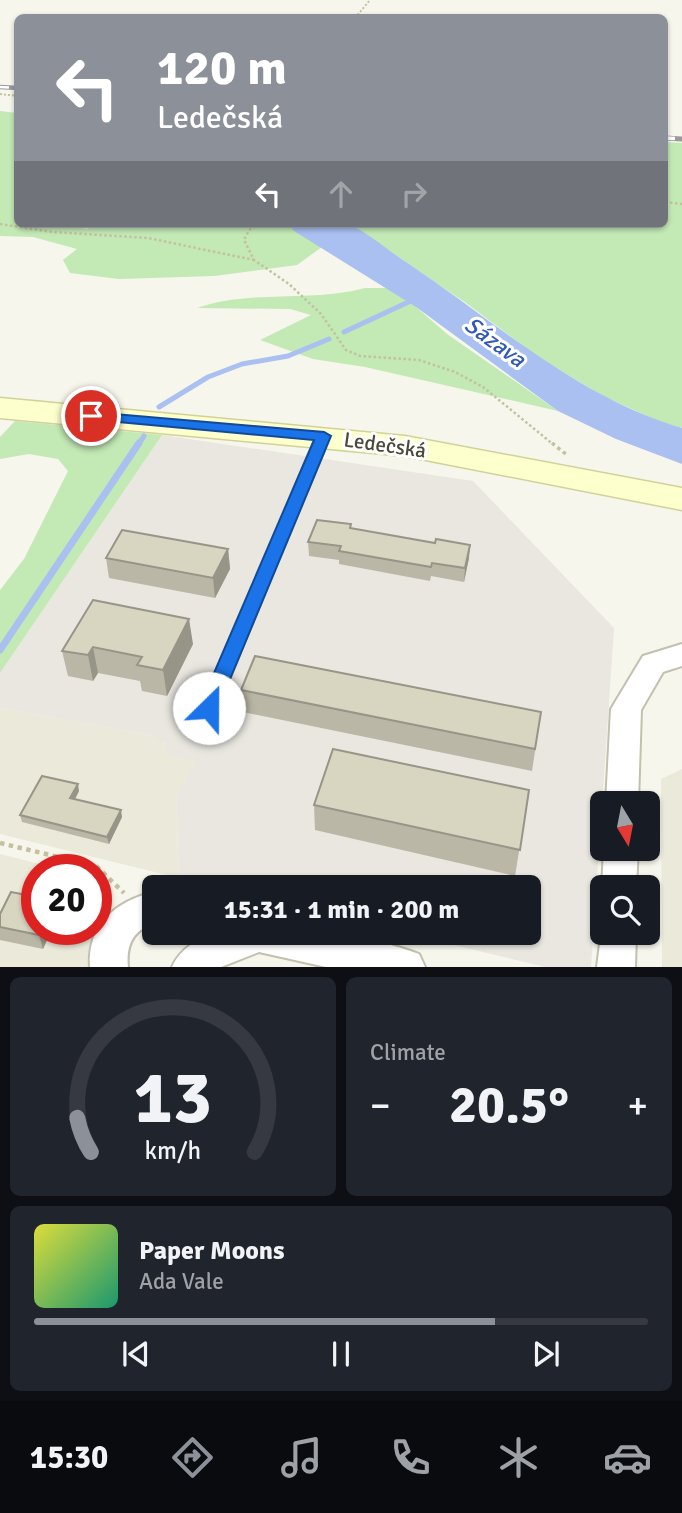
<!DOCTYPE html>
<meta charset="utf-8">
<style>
:root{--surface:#171b24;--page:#20242c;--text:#f1f3f6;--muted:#9ea1a6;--line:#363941;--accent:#8c9099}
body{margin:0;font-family:Signika,sans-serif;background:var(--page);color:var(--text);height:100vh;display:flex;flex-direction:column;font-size:26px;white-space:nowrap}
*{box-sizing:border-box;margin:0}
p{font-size:23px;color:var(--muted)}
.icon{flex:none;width:38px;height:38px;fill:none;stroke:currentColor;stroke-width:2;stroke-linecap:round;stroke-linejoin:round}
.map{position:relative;height:967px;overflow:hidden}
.panel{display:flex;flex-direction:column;gap:10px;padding:10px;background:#0d0f14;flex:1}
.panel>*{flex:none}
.top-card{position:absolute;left:14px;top:14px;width:654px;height:214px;border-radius:10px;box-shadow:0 2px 5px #0004;background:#8c9099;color:#fff;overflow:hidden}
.needle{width:46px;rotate:170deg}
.buttons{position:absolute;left:590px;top:791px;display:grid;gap:14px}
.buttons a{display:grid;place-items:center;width:70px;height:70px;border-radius:10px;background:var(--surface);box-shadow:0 2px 5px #0004;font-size:35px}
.speed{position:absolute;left:21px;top:854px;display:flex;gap:14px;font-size:35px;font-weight:700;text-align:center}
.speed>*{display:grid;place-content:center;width:91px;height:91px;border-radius:50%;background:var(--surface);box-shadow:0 2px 5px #0004;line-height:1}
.speed .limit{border:10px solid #d22;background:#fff;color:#111}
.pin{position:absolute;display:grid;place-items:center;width:60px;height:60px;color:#fff;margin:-30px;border:4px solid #fff;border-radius:50%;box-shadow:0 2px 7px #0007}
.me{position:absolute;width:77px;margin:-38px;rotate:23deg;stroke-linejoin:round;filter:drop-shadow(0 0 5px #0008)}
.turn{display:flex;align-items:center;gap:24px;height:147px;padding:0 28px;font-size:32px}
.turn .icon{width:91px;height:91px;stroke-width:2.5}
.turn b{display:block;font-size:49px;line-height:60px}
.lanes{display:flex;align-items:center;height:66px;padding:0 28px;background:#0003;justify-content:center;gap:35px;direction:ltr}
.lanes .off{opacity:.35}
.big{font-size:52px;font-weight:800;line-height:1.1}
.panel .widget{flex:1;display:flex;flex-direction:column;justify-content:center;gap:10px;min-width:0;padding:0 24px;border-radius:10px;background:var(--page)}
.panel .dial{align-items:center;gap:0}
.dial svg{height:182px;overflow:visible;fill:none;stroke:var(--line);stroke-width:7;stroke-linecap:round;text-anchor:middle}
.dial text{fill:var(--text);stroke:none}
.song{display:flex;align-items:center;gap:21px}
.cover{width:84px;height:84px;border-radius:10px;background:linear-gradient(135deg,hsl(60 70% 55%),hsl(160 70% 35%))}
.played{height:7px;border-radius:4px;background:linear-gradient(90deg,var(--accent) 75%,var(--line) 75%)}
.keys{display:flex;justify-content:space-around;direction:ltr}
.heat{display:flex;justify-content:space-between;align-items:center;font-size:38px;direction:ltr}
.panel .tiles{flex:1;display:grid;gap:10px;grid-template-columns:1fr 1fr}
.widget:last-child{grid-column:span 2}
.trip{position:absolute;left:142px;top:875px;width:399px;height:70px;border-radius:10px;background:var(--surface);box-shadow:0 2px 5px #0004;font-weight:800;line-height:70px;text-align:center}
.menu{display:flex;height:112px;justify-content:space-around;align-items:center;background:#090b0e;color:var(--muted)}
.menu .icon{width:49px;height:49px}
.menu .on{color:var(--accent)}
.menu b{font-size:32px;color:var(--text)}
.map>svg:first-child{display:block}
.residential{fill:#eae9da}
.industrial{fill:#e9e7e0}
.green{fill:#c3e9b5}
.water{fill:#a9c0f1}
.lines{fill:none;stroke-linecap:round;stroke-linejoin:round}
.stream-far1{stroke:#a9c0f1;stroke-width:5}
.stream{stroke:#a9c0f1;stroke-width:7}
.lane-casing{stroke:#c2c0ae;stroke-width:4}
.street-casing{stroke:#c2c0ae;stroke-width:4}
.secondary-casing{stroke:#d1d299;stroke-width:3}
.path-far3{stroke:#c3c19f;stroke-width:2;stroke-dasharray:2 2;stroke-linecap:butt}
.path-far2{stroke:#c3c19f;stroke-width:2.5;stroke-dasharray:2.5 2.5;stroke-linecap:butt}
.path-far1{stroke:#c3c19f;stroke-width:3.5;stroke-dasharray:3.5 3.5;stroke-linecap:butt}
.path{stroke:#c3c19f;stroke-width:4.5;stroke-dasharray:4.5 4.5;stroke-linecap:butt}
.lane{fill:#fff;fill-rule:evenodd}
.street{fill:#fff;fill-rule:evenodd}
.secondary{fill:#fdffcd;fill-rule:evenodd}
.rail-far1-casing{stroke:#9a9a9a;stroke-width:4.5}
.rail-casing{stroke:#9a9a9a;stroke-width:5}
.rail-far1{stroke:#fff;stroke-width:2.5;stroke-dasharray:9;stroke-linecap:butt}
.rail{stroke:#fff;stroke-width:3.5;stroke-dasharray:10;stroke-linecap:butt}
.wall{fill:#bab7a6}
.shaded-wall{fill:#979587}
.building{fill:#d8d5c1;stroke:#979587;stroke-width:2}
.route{fill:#1a73e8;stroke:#114b97;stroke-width:2}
.labels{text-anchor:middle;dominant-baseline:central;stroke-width:6;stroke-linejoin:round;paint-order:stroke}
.street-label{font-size:21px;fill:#4b4939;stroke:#fff}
.water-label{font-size:23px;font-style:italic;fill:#3059b8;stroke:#fff}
</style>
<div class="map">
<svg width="682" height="967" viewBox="0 0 682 967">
<rect width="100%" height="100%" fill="#f6f6ec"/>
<g class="residential">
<polygon points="0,708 152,735 161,739 166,748 198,760 176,796 179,878 0,834"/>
<polygon points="682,769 682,967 662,967 661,779"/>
<polygon points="0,854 64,870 37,870 37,929 96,929 88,954 89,967 0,967"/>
</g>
<polygon class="industrial" points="162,435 473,481 614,628 591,967 545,967 404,933 528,933 528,887 217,887 179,878 176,796 197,760 167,755 164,743 152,735 0,708 0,673"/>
<g class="green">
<polygon points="0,111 17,113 18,224 88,224 82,228 87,229 95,224 288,224 322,247 297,265 214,276 119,279 70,273 63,260 77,249 33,237 0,236"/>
<polygon points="665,142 682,143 682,428 658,421 605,397 541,359 466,303 350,224 665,224"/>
<path d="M365,288H388L416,307L447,334L558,411L365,367L313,359L260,340L311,315L290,309L197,308C250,289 310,303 365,288Z"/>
<polygon points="15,421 162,435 0,673 0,590 24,559 68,471 58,459 29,454 0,459 0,437"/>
</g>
<path class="water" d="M288,224C302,224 340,220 351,225C371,235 390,252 409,264C497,323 579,398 682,428V464L616,439L558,411L416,307L294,231Z"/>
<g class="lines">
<g class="stream-far1">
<polyline points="344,332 415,299"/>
<polyline points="159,407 208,377 242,364 288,356 329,339"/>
<polyline points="138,445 144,436"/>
</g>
<polyline class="stream" points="0,650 139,443"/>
<g class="lane-casing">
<polygon id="lane" points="324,433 330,436 207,731 204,735 199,737 194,735 191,731 318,436"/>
</g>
<g class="street-casing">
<g id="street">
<polygon points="682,644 682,666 663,672 641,710 638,803 606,803 611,709 643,656"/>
<polygon points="604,849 638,849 636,887 602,888"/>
<path d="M154,892V924C132,930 126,946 128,967H90C87,925 116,901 154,892Z"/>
<polygon points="602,928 602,933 636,933 635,967 597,967"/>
<path d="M216,933C284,933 354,929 419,954L425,967H326L259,952L221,967H172C181,948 197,939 216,933Z"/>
</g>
</g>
<g class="secondary-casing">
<polygon id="secondary" points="0,398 405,436 682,488 682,510 405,456 0,418"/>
</g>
<g class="path-far3">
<polyline points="355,18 370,0"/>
<polyline points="0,94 18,96"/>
</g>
<g class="path-far2">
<polyline points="665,202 682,204"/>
<polyline points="0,224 52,232 148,238 254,260"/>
<polyline points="260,224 249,230 244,240 254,260 289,284 321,314 346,350 360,356 419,360 455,372 483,387 554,445"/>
</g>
<polyline class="path-far1" points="552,443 567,455"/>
<polyline class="path" points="0,843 96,866 124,893"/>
<use href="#lane" class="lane"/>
<use href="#street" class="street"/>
<use href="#secondary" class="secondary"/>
<g class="rail-far1-casing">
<polyline id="rail-far1" points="0,87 18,88"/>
</g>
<g class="rail-casing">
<polyline id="rail" points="665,138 682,139"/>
</g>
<use href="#rail-far1" class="rail-far1"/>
<use href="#rail" class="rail"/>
</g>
<g class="wall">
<polygon points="351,529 469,558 464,582 431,576 430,581 339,564 339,560 309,556 308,542"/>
<polygon points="228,549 230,569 215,598 109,578 106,558"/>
<polygon points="93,600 193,644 167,696 142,691 140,681 98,673 93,681 68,676 62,651"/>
<polygon points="241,690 541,712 532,771 243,712"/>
<polygon points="529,790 515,876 315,830 314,805"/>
<polygon points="79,791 75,799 122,817 109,844 22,822 20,815"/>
<polygon points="0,914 37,929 52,929 43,949 0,940"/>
</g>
<g class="shaded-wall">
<polygon points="470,545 469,558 464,582 465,568"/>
<polygon points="228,549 230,569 215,598 213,578"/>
<polygon points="189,619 193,644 167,696 163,670"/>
<polygon points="93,647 98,673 93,681 88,655"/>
<polygon points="78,784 79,791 72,805 70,798"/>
<polygon points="121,810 122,817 109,844 107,837"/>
<polygon points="42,929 52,929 43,949 39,935"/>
</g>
<g class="building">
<polygon points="317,520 351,524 350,528 435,543 436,539 470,545 465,568 432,563 431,567 339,551 341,546 308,542"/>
<polygon points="122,530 228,549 213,578 106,558"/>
<polygon points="93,600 189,619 163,670 137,665 142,657 93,647 88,655 62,651"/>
<polygon points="255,656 541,712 535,749 241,690"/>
<polygon points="333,749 529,790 520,850 314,805"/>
<polygon points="42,776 78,784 70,798 121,810 107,837 20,815"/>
<polygon points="11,892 37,897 37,929 42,929 39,935 0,927 0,914"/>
</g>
<polygon class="route" points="91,412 324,432 331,436 216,713 209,715 202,713 199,708 314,440 86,419 84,416"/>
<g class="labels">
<g class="street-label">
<text transform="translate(385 445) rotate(8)">Ledečská</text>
</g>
<g class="water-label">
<text transform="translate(495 342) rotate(36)">Sázava</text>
</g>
</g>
</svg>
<div class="buttons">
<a><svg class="needle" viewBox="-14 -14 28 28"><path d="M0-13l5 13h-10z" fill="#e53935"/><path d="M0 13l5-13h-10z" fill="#9ea1a6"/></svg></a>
<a><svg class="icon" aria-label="search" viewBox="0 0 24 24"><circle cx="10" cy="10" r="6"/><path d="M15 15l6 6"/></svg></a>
</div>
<div class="speed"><div class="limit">20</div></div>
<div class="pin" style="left:91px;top:416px;background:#d93025"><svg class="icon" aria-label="arrive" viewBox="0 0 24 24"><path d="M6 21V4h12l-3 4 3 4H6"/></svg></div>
<svg class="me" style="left:209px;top:708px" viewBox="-20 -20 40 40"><circle r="19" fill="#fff"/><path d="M0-13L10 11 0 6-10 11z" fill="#1a73e8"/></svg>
<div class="trip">15:31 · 1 min · 200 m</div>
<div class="top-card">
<div class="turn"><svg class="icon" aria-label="left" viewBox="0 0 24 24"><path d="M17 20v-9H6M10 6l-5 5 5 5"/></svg><div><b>120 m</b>Ledečská</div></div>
<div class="lanes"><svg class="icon" aria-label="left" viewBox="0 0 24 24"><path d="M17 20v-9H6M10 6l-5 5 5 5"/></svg><svg class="icon off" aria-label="ahead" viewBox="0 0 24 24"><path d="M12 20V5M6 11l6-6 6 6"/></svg><svg class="icon off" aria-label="right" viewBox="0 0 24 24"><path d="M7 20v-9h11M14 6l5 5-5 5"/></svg></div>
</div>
</div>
<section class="panel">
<div class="tiles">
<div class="widget dial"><svg viewBox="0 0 100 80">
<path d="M14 69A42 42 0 1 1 86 69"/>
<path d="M14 69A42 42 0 0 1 8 54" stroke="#8c9099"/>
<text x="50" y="56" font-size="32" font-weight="700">13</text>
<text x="50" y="72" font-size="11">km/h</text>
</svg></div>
<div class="widget"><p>Climate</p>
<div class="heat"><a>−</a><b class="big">20.5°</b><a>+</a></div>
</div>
<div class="widget">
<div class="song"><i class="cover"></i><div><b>Paper Moons</b><p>Ada Vale</p></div></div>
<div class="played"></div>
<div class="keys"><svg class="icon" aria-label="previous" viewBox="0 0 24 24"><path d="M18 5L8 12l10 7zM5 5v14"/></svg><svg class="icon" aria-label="pause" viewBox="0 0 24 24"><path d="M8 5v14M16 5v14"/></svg><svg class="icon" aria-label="next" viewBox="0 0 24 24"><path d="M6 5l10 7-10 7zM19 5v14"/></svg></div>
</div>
</div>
</section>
<nav class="menu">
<b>15:30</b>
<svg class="icon on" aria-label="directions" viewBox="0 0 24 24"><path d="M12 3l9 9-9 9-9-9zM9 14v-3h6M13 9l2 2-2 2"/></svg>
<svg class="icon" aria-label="music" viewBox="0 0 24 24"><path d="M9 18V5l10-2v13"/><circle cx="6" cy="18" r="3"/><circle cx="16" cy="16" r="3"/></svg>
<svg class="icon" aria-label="phone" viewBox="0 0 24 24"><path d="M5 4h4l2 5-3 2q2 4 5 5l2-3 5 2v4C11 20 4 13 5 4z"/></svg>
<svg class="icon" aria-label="climate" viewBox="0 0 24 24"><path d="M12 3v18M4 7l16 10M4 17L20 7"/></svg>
<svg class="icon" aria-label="car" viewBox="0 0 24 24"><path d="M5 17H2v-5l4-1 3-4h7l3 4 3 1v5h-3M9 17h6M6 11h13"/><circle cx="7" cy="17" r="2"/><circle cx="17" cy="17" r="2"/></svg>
</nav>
